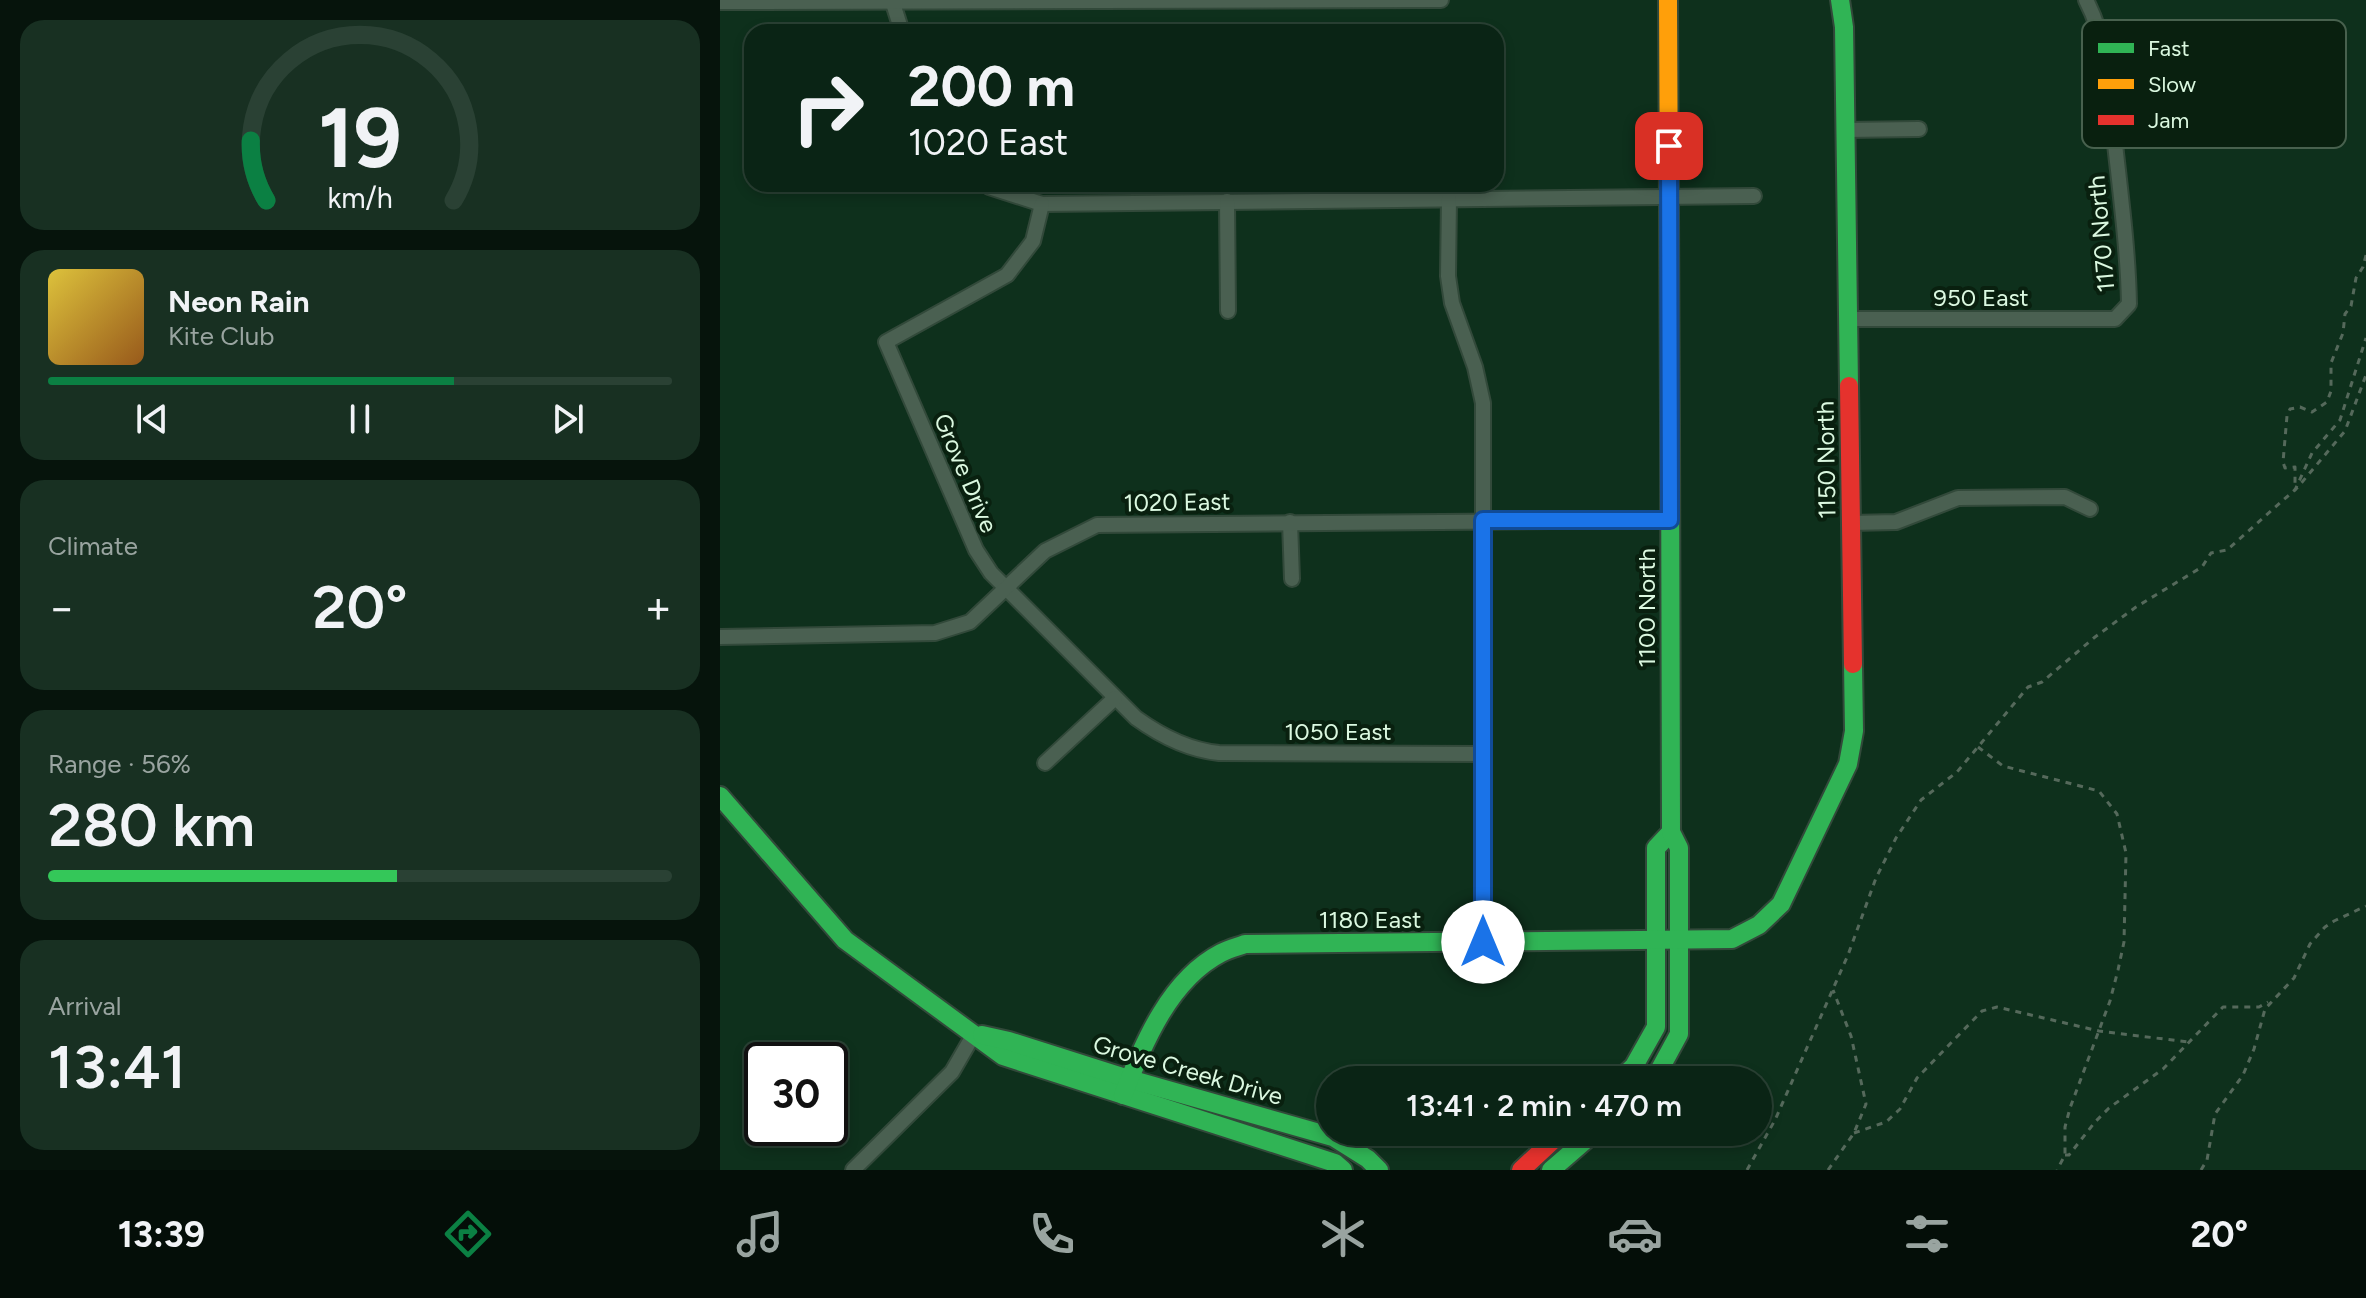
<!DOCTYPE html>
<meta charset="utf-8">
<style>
:root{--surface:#0a2415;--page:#183022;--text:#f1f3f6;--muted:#99a4a0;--line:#2a4134;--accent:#0b8043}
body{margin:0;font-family:Figtree,sans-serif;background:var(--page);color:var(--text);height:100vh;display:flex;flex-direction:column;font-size:30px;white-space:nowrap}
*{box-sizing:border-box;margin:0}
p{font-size:26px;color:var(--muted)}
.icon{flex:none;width:44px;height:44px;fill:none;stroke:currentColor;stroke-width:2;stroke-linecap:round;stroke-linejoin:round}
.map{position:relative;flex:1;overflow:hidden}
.panel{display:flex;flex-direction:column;gap:20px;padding:20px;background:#06140c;width:720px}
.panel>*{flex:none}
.top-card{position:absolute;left:24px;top:24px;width:760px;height:168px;border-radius:24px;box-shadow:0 4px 12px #0003,0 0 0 2px var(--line);background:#0a2415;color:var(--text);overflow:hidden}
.speed{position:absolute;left:24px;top:1042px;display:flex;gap:16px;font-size:40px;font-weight:700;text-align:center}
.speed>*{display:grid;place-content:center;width:104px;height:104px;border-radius:50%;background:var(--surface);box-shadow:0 4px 12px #0003,0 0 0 2px var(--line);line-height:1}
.speed .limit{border:4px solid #111;border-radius:12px;background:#fff;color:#111}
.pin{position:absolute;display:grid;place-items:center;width:68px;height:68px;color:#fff;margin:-34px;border-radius:16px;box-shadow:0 4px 12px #0006}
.me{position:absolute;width:88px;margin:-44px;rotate:0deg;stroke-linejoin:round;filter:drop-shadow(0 0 6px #0008)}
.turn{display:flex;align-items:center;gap:28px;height:168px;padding:0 32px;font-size:36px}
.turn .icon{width:104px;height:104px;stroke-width:2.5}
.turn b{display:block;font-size:56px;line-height:68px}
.big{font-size:60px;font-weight:600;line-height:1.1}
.panel .card{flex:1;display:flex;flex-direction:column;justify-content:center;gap:12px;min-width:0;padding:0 28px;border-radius:24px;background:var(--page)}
.panel .dial{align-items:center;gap:0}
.dial svg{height:208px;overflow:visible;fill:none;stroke:var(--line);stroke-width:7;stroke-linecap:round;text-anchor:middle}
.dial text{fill:var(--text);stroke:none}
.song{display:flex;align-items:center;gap:24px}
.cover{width:96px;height:96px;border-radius:12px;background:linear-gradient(135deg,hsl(50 70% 55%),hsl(30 70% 35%))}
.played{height:8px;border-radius:4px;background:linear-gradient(90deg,var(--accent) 65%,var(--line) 65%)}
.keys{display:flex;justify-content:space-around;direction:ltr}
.heat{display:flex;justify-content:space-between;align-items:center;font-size:44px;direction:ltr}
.charge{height:12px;border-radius:6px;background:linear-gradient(90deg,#34c759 56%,var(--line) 0)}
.trip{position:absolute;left:596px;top:1066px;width:456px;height:80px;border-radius:40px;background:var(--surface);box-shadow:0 4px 12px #0003,0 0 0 2px var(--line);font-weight:600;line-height:80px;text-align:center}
.tab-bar{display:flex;height:128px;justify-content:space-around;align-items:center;background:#040e08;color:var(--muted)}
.tab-bar .icon{width:56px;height:56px}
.tab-bar .on{color:var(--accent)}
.tab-bar b{font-size:36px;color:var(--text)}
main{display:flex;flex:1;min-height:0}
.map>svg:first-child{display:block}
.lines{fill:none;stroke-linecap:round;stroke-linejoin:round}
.street-casing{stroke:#32493a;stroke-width:18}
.fast-casing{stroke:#32493a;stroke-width:22}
.slow-casing{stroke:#32493a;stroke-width:22}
.jam-casing{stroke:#32493a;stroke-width:22}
.path{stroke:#55695b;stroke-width:3;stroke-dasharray:6 6;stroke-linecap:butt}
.street{stroke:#4a6051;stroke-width:14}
.fast{stroke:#30b455;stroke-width:18}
.slow{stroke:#ff9f0a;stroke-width:18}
.jam{stroke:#e5322d;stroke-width:18}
.route-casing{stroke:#114b97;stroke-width:20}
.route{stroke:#1a73e8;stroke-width:14}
.labels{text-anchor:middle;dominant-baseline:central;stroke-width:8;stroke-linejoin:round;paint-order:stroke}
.street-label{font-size:24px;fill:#dbf8e0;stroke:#09200f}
.key{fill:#09200f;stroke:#48614e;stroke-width:2}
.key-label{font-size:22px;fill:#dbf8e0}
</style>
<main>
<section class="panel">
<div class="card dial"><svg viewBox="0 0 100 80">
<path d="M14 69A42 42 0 1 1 86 69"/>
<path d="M14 69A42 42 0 0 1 8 46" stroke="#0b8043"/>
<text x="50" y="56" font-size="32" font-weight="700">19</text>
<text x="50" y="72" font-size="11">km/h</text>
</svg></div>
<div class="card">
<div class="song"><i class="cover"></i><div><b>Neon Rain</b><p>Kite Club</p></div></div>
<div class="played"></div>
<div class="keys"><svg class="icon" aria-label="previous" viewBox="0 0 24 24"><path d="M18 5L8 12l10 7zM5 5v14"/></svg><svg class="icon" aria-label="pause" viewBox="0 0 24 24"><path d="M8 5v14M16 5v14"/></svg><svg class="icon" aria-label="next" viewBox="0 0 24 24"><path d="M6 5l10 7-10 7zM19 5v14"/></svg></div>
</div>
<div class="card"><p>Climate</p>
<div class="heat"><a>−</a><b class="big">20°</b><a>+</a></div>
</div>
<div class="card"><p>Range · 56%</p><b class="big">280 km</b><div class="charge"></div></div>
<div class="card"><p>Arrival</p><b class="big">13:41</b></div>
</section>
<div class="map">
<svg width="1646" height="1170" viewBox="0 0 1646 1170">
<rect width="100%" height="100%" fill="#0e301c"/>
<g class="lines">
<g class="street-casing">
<g id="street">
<polyline points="172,0 182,32"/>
<polyline points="0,2 721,0"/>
<polyline points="1125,130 1199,129"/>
<polyline points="266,184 269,187 322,204 1034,196"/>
<polyline points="729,199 728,276 732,303 755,367 763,403 763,942"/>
<polyline points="507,201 508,311"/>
<path d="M322,204L313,241L287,275L166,342L256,550L271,573L416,718C441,736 468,750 499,753L763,754"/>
<path d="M1128,319H1395L1409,304C1408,251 1401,198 1395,144C1390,95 1389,44 1366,0"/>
<polyline points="570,522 572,579"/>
<polyline points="1131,523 1176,522 1238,498 1345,497 1370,509"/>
<polyline points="0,637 215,633 250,622 325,551 377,525 950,520"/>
<polyline points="325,763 395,698"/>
<polyline points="133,1170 232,1072 254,1034"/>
</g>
</g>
<g class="fast-casing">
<g id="fast">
<polyline points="1120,0 1124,27 1129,386"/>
<polyline points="0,796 125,940 283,1056 615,1163 623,1170"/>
<polyline points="262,1035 289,1041 409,1079 613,1137 648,1159 659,1170"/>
<polyline points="899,1080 914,1066 936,1027 936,848 951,832"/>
<polyline points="934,1080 959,1034 959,848 951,832 950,422"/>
<path d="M403,1095C424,1043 449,980 501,953C509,949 517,947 525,944L1012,939L1039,925L1061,904L1128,764L1134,731L1133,664"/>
<polyline points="831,1170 875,1132"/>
</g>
</g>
<g class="slow-casing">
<polyline id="slow" points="948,0 949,212"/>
</g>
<g class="jam-casing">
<g id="jam">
<polyline points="949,212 950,422"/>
<polyline points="1129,386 1133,664"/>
<polyline points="801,1170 842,1132"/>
</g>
</g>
<g class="path">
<polyline points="1646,255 1643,267 1636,278 1631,306 1625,314 1623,333 1611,363 1611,391 1607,402 1592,412 1580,407 1570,409 1567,416 1563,462 1565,468 1575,467 1575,490 1592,453 1620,420 1646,338"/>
<polyline points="1258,747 1283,766 1379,791 1397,814 1406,853 1404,942 1398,970 1390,1001 1350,1108 1345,1127 1345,1155 1337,1170"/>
<polyline points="1134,1133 1166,1122 1180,1109 1197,1078 1262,1011 1277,1007 1379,1031 1468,1042"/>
<polyline points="1345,1155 1349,1155 1375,1122 1389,1108 1443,1069 1503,1007 1539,1007 1548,1002"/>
<polyline points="1027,1170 1055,1120 1128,955 1156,878 1176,838 1201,800 1237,772 1308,687 1322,682 1375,637 1416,607 1482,567 1491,553 1507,550 1578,487 1625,431 1646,375"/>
<polyline points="1108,1170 1134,1133 1146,1104 1131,1036 1113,990"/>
<polyline points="1481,1170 1487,1160 1495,1114 1523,1075 1534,1049 1545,1009 1574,978 1590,944 1605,927 1614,921 1646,906"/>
</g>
<use href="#street" class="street"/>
<use href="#fast" class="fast"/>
<use href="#slow" class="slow"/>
<use href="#jam" class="jam"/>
</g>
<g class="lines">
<g class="route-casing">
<polyline id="route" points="763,942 763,520 950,520 949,146"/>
</g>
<use href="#route" class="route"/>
</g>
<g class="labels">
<g class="street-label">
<text transform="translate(1381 234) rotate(-95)">1170 North</text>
<text x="1261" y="297">950 East</text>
<text transform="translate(1106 460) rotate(-91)">1150 North</text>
<text transform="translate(246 473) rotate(67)">Grove Drive</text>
<text transform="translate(457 502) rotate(-1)">1020 East</text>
<text transform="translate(926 608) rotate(-90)">1100 North</text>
<text x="618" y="731">1050 East</text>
<text x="650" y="919">1180 East</text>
<text transform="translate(468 1070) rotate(16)">Grove Creek Drive</text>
</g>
</g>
<rect x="1362" y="20" width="264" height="128" rx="12" class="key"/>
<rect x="1378" y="43" width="36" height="10" fill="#30b455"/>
<rect x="1378" y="79" width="36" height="10" fill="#ff9f0a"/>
<rect x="1378" y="115" width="36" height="10" fill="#e5322d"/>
<g class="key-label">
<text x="1428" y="56">Fast</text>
<text x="1428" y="92">Slow</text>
<text x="1428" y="128">Jam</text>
</g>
</svg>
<div class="speed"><div class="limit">30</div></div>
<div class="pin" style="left:949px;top:146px;background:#d93025"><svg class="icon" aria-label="arrive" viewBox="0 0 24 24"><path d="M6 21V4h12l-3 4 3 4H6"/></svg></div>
<svg class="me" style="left:763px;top:942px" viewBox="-20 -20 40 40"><circle r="19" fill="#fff"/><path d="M0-13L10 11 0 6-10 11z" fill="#1a73e8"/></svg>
<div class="trip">13:41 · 2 min · 470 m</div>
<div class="top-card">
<div class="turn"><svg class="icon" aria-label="right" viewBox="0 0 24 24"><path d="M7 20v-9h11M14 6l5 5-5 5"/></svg><div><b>200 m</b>1020 East</div></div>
</div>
</div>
</main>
<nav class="tab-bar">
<b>13:39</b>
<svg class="icon on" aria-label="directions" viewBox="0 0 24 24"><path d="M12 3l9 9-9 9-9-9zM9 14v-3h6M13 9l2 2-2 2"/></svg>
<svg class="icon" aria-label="music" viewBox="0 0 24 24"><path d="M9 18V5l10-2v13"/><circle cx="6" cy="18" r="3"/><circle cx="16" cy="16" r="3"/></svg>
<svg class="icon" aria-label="phone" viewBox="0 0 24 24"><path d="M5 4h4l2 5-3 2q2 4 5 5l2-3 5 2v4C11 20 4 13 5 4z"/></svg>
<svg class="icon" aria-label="climate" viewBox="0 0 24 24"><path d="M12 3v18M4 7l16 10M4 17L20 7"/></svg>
<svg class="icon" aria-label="car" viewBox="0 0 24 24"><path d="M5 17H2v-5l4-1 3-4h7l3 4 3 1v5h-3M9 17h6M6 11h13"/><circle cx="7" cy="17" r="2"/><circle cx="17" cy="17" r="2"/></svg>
<svg class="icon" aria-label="filters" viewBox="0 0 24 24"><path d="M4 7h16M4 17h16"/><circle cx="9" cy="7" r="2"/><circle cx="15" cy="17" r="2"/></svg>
<b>20°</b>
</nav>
